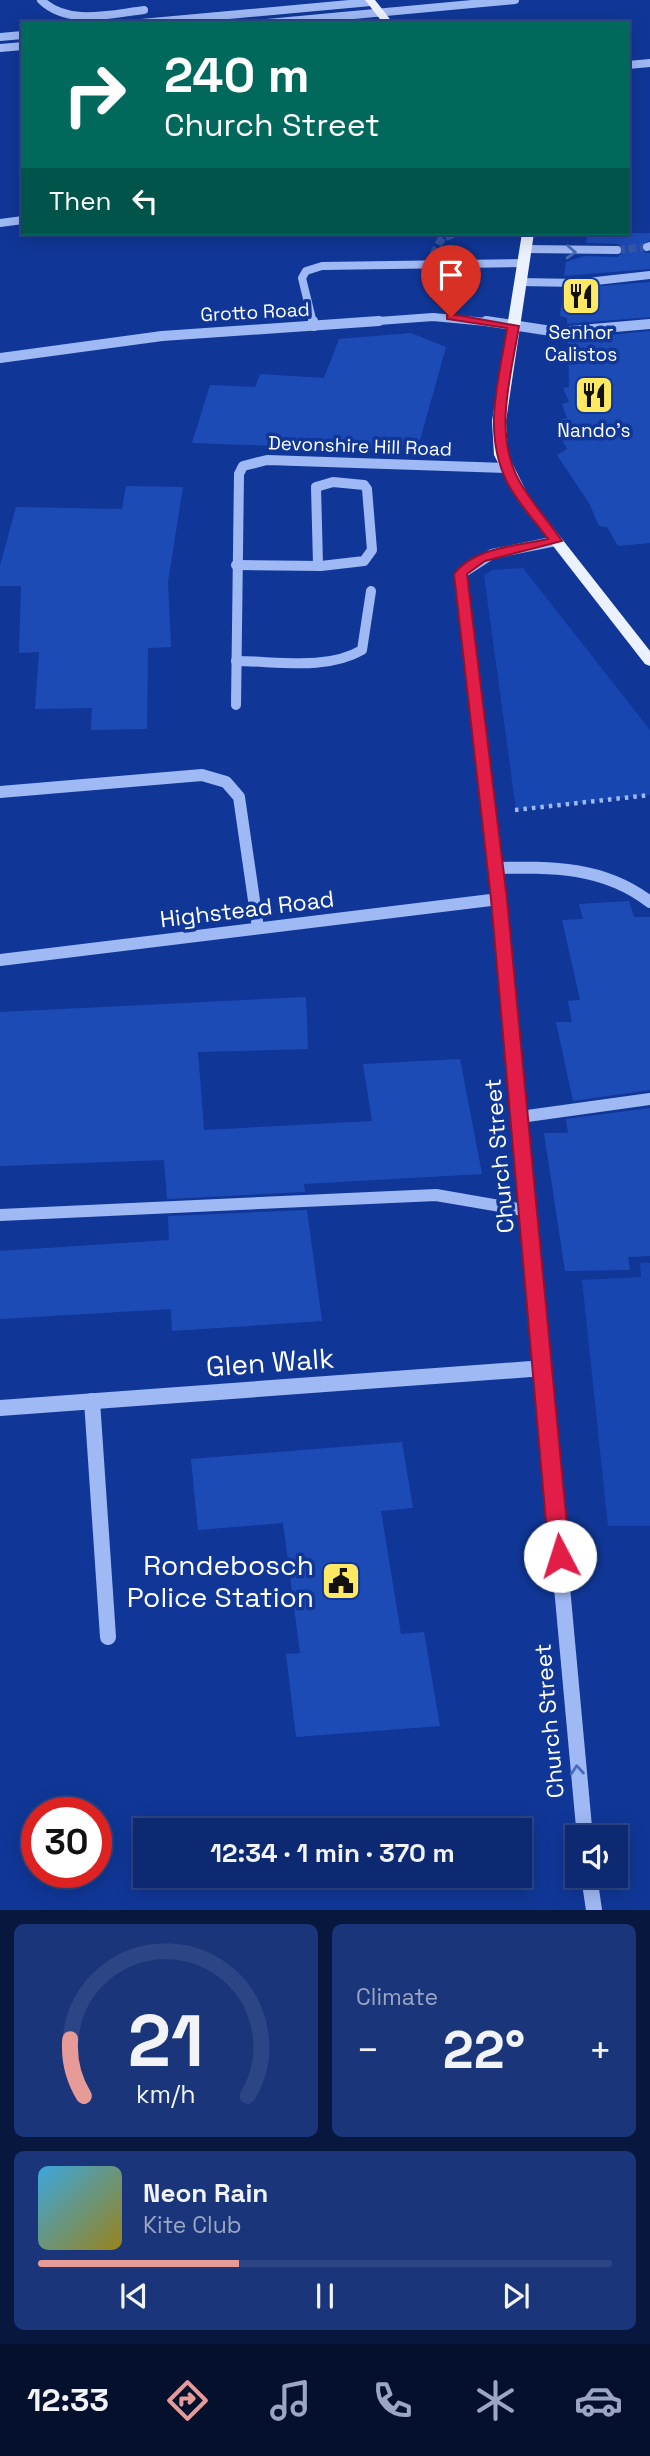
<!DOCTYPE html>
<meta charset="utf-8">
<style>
:root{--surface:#0c2971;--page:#1a3579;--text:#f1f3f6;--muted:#9aa6c3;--line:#2c4584;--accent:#e69b98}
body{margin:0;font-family:"Space Grotesk",sans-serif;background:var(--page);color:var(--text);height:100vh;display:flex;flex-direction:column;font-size:26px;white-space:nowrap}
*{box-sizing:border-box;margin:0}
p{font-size:23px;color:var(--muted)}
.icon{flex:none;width:38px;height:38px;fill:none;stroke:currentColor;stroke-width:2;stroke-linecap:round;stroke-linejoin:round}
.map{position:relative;height:1910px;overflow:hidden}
.side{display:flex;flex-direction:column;gap:14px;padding:14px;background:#07173e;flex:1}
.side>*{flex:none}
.banner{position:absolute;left:21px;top:21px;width:609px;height:214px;border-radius:0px;box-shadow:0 4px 18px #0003,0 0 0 2px var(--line);background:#00695c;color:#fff;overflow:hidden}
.fabs{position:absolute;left:565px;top:1825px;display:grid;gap:14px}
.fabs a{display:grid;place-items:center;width:63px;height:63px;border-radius:0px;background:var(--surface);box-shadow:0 4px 18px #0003,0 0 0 2px var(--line);font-size:35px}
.speed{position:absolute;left:21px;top:1797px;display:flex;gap:14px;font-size:35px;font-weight:700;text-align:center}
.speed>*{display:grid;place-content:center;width:91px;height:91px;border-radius:50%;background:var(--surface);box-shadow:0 4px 18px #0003,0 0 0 2px var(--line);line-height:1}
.speed .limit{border:10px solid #d22;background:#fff;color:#111}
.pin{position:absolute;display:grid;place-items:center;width:60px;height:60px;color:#fff;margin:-72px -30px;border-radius:50% 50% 50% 0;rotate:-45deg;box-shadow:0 0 7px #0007}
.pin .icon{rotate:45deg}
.me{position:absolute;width:77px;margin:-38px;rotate:355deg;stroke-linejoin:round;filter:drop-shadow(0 0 5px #0008)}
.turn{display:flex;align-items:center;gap:24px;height:147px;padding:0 28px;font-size:32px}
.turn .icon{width:91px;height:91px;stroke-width:2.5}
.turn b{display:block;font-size:49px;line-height:60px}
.then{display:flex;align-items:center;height:66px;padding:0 28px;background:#0003;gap:14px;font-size:26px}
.big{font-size:52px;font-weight:800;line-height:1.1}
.side .tile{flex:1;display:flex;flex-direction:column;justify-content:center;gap:10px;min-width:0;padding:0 24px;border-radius:10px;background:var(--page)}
.side .dial{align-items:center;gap:0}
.dial svg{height:182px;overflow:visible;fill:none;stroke:var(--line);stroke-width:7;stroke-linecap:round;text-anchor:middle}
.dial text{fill:var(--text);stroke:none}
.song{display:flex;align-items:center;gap:21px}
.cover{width:84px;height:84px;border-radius:10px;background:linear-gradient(135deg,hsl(200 70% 55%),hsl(50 70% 35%))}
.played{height:7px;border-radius:4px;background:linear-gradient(90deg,var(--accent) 35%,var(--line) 35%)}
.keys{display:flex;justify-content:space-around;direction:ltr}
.heat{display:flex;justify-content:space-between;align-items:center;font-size:38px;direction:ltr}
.side .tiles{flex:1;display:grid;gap:14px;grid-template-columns:1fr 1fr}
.tile:last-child{grid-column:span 2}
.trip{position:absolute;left:133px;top:1818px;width:399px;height:70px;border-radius:0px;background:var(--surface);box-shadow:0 4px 18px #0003,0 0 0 2px var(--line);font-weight:800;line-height:70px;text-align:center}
.tab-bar{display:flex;height:112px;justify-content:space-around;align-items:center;background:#05102d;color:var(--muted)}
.tab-bar .icon{width:49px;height:49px}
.tab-bar .on{color:var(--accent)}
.tab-bar b{font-size:32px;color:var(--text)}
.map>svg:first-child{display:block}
.green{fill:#1746b1}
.building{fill:#1d4bb6}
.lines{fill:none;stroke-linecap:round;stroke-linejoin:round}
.minor-tunnel{stroke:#3455a7;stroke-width:8;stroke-dasharray:8 3.5;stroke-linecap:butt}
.path{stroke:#9fb9f4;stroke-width:4.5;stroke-dasharray:3.5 5;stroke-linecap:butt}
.minor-far3{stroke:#9fb9f4;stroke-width:8}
.minor-far2{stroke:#9fb9f4;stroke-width:10}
.minor-far1{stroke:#9fb9f4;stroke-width:12}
.minor{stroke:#9fb9f4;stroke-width:16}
.major{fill:#ecf1ff;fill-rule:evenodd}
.oneway{stroke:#496bbc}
.route{fill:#e11d48;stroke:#92132f;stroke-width:2}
.labels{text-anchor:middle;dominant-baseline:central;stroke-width:7;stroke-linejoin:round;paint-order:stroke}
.far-street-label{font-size:19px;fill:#fff;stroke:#103797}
.far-poi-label{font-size:19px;fill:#fff;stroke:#103797}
.street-label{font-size:23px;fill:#fff;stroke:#103797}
.near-street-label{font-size:28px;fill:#fff;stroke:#103797}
.near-poi-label{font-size:28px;fill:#fff;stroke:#103797;text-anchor:end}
</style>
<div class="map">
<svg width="650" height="1910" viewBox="0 0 650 1910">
<rect width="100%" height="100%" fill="#103797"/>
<g class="green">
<polygon points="523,568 650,730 650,795 516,810 484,575 492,570"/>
<polygon points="640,1263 650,1263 650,1526 608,1526 582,1280 641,1277"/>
</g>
<g class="building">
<polygon points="588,233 650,233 650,240 641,246 643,252 650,253 650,269 564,276 566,262 584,256 617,257 623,253 623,247 618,244 586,243"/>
<polygon points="650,282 650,317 567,324 567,318 560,316 563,289"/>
<polygon points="650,331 650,543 618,546 607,527 599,526 589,503 557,455 567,449 560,435 565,434 559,420 567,418 562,404 569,402 563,388 569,387 568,339"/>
<polygon points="411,333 446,347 420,440 388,450 192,443 210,385 255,387 260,374 324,378 339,339"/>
<polygon points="126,486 183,487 168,582 171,647 148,648 147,729 91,730 92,708 35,709 39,652 19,653 21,586 0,586 0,566 16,507 122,509"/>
<polygon points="629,901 634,917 650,917 650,1090 573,1101 556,1022 572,1022 568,1001 580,1000 562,920 583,919 579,904"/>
<polygon points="306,997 308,1049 198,1052 204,1130 372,1121 363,1064 460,1059 482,1174 304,1184 305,1192 167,1199 164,1160 0,1166 0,1012"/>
<polygon points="650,1108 650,1256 628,1257 630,1270 565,1271 544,1133 568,1133 566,1119"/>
<polygon points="307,1210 322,1321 172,1331 171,1309 0,1319 0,1251 169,1240 168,1216"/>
<polygon points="402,1442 413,1508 381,1511 401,1634 424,1632 440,1726 296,1737 286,1654 300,1653 283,1523 198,1530 191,1459"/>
</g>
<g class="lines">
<g class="minor-tunnel">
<polyline points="617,250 647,247"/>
<polyline points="433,255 442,238 457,233"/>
</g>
<polyline class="path" points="515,810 650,795"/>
<g class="minor-far3">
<path d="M41,0C68,26 110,14 144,10"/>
<polyline points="141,23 371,2"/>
<polyline points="267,23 515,0"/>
<polyline points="0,37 23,35"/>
<polyline points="0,48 23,46"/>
<polyline points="628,65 650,63"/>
<polyline points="0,223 23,220"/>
<polyline points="457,233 462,233"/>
<polyline points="647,247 650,246"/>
<polyline points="525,249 617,250"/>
<polyline points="519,282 578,283 650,275"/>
<polyline points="313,323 302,278 306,271 322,266 523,263"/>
<polyline points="351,323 433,317 497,323"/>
</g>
<g class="minor-far2">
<polyline points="313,321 314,326"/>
<polyline points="486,321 558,332 650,324"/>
<polyline points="0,358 162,336 379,321"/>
<polyline points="236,565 321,566 364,561 372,550 367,489 364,485 333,482 316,487 318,564"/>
<path d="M236,661C276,661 326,671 362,650L371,591"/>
<polyline points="236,705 239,474 243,466 267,460 506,468"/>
<polyline points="479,731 461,574 492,554 556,541"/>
</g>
<g class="minor-far1">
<polyline points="479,730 499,899 531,1251"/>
<polyline points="0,792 202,775 226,782 239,797 258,928"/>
<path d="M495,868C552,867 603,866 650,902"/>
<polyline points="0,960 499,899"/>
<polyline points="520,1117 650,1099"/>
<polyline points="0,1215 436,1195 529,1211"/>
</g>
<g class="minor">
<polyline points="531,1249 585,1838"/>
<polyline points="92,1401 108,1637"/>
<polyline points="0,1408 544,1368"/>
<polyline points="589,1876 594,1910"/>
</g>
<g class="major">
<polygon points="365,0 375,0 393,23 383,23"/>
<polygon points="522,233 534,233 506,421 508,455 529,497 650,651 650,666 645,664 518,501 494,455 492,421"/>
</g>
</g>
<defs><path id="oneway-chevron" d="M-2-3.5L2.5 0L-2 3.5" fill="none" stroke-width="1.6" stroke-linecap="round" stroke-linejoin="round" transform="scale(1.75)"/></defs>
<g class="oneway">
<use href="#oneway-chevron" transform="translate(571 252) rotate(3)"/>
<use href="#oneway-chevron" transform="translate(577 1770) rotate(-95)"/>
</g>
<path class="route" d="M451,314L519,326C511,377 492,436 521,484C533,504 549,522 562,541L485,561L467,574L507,899L570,1556L567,1562H552L549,1556L491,899L454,574C474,547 517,546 548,539C535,521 517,502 507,482C482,431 499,381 507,328L447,319V315Z"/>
<defs>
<g id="restaurant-square" transform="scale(2.0125)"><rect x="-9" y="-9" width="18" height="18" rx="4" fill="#ffe962" stroke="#103797"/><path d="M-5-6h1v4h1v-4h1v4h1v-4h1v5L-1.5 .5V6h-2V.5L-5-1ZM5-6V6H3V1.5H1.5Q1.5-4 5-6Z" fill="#111"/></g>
<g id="civic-square" transform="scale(2.0125)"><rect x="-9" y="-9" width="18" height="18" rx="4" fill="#ffe962" stroke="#103797"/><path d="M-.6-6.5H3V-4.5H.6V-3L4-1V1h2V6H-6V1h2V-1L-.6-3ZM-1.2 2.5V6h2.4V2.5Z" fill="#111"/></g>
</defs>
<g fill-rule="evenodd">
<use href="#restaurant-square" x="581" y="296"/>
<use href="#restaurant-square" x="594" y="395"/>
<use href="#civic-square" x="341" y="1581"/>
</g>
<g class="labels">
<g class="far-street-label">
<text transform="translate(255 312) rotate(-3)">Grotto Road</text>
<text transform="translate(360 446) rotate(2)">Devonshire Hill Road</text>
</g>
<g class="far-poi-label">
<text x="581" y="332">Senhor<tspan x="581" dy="22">Calistos</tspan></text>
<text x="594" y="430">Nando's</text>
</g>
<g class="street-label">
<text transform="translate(247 909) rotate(-7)">Highstead Road</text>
<text transform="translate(499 1156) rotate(-95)">Church Street</text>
<text transform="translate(549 1721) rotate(-95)">Church Street</text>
</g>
<g class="near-street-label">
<text transform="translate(270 1362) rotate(-4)">Glen Walk</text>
</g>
<g class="near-poi-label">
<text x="314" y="1565">Rondebosch<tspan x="314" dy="32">Police Station</tspan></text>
</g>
</g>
</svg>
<div class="fabs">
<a><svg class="icon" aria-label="sound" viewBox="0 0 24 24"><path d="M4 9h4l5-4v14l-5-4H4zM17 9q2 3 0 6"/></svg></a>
</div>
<div class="speed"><div class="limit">30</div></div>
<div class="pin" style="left:451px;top:317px;background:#d93025"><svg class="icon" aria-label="arrive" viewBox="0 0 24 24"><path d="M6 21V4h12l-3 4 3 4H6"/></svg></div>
<svg class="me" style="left:560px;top:1556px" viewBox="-20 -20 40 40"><circle r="19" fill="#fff"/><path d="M0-13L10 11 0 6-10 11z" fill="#e11d48"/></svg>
<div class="trip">12:34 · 1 min · 370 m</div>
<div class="banner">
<div class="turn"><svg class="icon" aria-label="right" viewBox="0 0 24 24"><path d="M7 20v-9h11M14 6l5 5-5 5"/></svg><div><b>240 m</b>Church Street</div></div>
<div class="then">Then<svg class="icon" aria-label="left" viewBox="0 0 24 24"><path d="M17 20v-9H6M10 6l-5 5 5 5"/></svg></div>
</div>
</div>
<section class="side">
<div class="tiles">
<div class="tile dial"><svg viewBox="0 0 100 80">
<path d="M14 69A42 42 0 1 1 86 69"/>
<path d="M14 69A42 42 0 0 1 8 44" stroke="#e69b98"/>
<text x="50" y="56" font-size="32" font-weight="700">21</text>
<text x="50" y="72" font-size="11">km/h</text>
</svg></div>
<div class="tile"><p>Climate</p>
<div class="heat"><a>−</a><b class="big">22°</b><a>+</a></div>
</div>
<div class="tile">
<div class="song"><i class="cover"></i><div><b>Neon Rain</b><p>Kite Club</p></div></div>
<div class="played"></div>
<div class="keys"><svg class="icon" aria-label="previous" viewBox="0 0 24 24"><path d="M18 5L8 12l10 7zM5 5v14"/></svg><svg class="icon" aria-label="pause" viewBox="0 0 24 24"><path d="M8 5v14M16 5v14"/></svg><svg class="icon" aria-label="next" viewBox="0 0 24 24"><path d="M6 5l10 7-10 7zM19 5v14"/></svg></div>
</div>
</div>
</section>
<nav class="tab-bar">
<b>12:33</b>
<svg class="icon on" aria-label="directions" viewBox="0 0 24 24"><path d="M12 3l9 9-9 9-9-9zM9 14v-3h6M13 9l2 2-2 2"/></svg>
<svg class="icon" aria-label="music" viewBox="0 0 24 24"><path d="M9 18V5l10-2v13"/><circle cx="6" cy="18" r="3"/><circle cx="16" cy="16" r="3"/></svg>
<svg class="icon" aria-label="phone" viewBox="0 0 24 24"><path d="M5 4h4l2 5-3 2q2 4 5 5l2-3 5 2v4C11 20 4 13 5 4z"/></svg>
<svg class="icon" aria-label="climate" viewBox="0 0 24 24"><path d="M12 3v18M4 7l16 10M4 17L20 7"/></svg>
<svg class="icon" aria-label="car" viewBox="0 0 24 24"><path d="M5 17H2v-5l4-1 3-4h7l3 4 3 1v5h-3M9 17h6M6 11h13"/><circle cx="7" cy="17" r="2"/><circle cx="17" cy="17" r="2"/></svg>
</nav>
